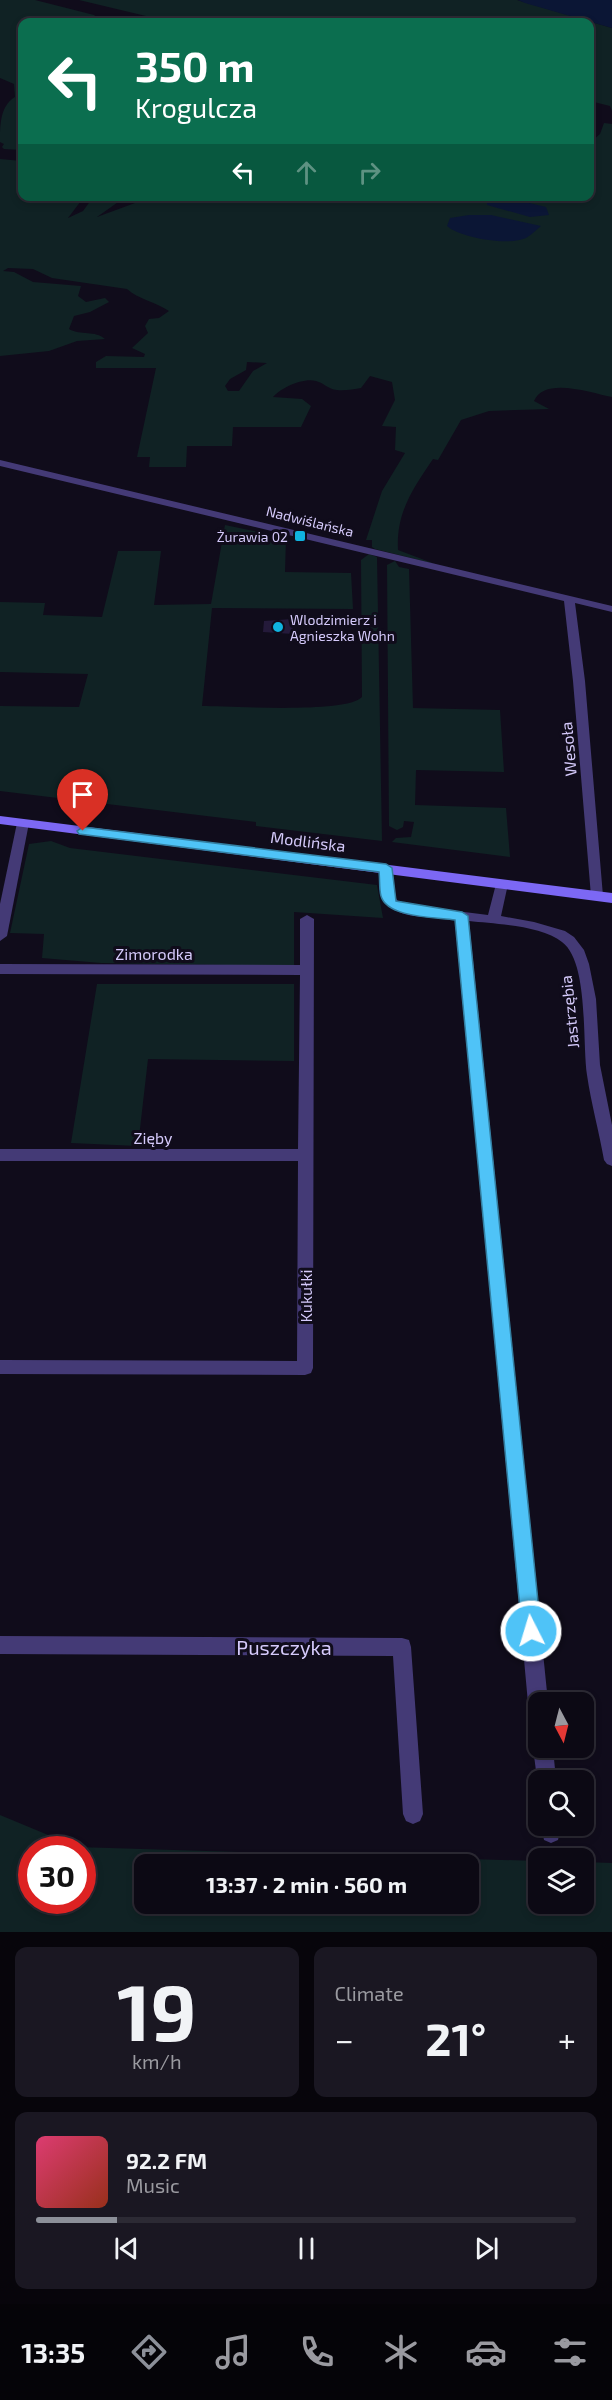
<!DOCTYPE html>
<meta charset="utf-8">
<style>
:root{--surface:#0c0914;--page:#1a1722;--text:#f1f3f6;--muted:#9a9aa0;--line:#2c2a34;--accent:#8c9099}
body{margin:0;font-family:"Exo 2",sans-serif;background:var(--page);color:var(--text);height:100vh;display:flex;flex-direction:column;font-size:22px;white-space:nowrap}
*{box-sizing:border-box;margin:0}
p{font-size:20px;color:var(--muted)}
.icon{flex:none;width:33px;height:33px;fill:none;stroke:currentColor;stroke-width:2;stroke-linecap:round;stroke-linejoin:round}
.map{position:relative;height:1932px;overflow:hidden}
.drawer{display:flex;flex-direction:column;gap:15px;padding:15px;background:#07050b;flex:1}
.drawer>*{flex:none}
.guide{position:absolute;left:18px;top:18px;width:576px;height:183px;border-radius:12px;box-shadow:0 3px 9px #0003,0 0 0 2px var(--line);background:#0b6e4f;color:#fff;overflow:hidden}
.needle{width:39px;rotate:173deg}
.buttons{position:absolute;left:528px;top:1692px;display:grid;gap:12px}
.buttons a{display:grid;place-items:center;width:66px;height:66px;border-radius:12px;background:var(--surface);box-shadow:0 3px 9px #0003,0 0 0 2px var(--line);font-size:30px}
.speed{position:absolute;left:18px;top:1836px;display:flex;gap:12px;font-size:30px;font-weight:700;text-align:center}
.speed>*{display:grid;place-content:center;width:78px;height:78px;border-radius:50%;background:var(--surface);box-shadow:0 3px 9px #0003,0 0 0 2px var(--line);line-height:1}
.speed .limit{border:9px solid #d22;background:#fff;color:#111}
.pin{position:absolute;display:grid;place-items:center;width:51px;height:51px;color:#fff;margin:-62px -26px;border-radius:50% 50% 50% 0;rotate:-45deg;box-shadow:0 0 6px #0007}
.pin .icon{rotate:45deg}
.me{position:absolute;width:66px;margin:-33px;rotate:355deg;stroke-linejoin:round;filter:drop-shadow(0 0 4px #0008)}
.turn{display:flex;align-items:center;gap:21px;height:126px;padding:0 18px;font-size:27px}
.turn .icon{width:78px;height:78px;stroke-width:2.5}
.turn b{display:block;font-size:42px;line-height:51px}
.lanes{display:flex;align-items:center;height:57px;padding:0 18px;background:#0003;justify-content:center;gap:30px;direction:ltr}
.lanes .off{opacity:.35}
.big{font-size:45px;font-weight:700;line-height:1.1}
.drawer .widget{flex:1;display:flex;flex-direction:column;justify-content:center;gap:9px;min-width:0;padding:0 21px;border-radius:12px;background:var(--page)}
.drawer .dial{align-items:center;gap:0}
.dial b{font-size:78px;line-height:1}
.song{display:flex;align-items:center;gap:18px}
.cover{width:72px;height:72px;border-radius:9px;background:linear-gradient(135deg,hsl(340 70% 55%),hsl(10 70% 35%))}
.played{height:6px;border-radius:3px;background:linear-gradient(90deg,var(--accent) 15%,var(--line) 15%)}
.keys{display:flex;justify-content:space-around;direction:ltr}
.heat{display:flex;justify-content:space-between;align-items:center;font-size:33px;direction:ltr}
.drawer .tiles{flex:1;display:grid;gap:15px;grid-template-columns:1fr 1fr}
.widget:last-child{grid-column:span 2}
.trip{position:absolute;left:134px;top:1854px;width:345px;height:60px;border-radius:12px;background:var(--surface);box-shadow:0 3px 9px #0003,0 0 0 2px var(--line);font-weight:700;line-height:60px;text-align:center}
.tab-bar{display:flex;height:96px;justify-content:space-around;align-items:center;background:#050408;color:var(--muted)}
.tab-bar .icon{width:42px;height:42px}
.tab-bar .selected{color:var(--accent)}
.tab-bar b{font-size:27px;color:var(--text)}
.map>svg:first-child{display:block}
.green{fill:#102224;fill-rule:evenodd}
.water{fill:#0b1635}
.building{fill:#241a3a}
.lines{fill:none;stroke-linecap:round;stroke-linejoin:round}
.minor{fill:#443a76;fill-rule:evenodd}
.secondary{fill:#7c68f4;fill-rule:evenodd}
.route{fill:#4fc3f7;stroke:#337fa1;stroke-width:1.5}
.poi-dot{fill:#10b3e0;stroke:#100c1b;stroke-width:2}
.labels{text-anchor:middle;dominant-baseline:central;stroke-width:6;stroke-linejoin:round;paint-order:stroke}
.far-street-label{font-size:14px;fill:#d5cafb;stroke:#100c1b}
.far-poi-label{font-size:14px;fill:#d5cafb;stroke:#100c1b;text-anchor:end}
.street-label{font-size:16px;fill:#d5cafb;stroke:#100c1b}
.near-street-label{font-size:20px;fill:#d5cafb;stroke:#100c1b}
</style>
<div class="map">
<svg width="612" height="1932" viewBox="0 0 612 1932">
<rect width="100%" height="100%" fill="#100c1b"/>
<g class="green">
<path d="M0,0H35L94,15L98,19H89L97,22H22V150L4,149L2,147L4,144L0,142C0,125 0,106 15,97L14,84L0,78Z"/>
<polygon points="79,0 517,0 612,28 612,111 610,106 590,101 590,22 171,22"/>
<path d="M604,123L612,124V397C592,393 544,376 534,401L549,409L489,411L461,420L438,460L433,459C413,489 396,512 398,550L435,564L375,549L372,547V540H366L382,491L405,453L395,450L396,427L382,426L395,400L392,382L370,376L361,388C354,389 345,391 337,390C328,389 324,383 316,381C304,377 280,388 273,397L302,399L311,406L301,427H233L232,446H187L186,467H149L150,457H137L156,368H96V362L106,356L144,357L145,354L132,348L148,333L145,326L149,319L159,318L169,311C156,302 138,299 127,289L52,278L33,269L8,268L3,271L14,272L33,282L81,286L78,296L86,302L105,298L109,302L90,312L74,316L69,329C81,336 95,330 105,339L77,341L49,351L0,356V159L22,161V196L84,197L68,218L83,211L94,196L121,200L97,217L154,196H590V138L593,140L600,134ZM247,362L267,363L253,371L239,391H228L225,386L230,379L246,370Z"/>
<path d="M225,525L286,538L285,572L351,573L353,609L212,608L202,706C231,706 346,714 362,697L361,560L369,554L377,557L382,841L256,826V822L0,791V706L79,707L88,674L0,672V602L45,603L43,615L102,617L118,551H161L154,605L211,604Z"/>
<polygon points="395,561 399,567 409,569 413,708 500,710 504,772 416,770 415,805 506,808 510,857 392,842 396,838 411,837 414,822 404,821 403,827 397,830 389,826 387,565"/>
<polygon points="51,841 70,848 377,885 383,918 294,912 294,966 101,963 42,958 44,934 10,933 29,844"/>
<polygon points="97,984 294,984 294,1061 148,1059 138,1146 71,1143"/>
<path d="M0,1815L77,1847L538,1861V1904H584V1862L612,1863V1932H0ZM32,1850H82V1900H32ZM144,1864H468V1904H144Z"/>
</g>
<g class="water">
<polygon points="518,0 612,0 612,28 525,3"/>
<polygon points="501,196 546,207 549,215 530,217 487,205 487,200"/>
<path d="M469,215H491L541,226C536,230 531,235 526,238C509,246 460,238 447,226L450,218Z"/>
</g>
<polygon class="building" points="293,619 293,634 263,632 264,621"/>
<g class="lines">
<g class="minor">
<polygon points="0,460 612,606 612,612 575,603 585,681 603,896 602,899 597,900 591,896 573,681 564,601 0,466"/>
<polygon points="23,819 29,823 7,936 0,941 0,904 17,823"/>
<path d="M386,864L392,868C392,881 390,895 401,904L488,915L496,884L497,881H507L508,884L501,916L534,922L565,931L574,937L584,950L589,964L596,999L600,1065L612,1125V1166L607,1164L604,1160C599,1131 591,1103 587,1075C582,1042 589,962 562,942C541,925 495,924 469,921L548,1702H538V1713L531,1710L528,1703L456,920C414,914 376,924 380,868Z"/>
<polygon points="307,915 314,919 313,1368 311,1373 305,1375 0,1374 0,1360 297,1361 298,1161 0,1161 0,1149 298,1149 300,975 0,974 0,964 300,965 300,919"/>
<polygon points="0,1636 402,1638 409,1640 411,1647 423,1814 420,1821 413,1824 406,1821 403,1814 393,1656 0,1654"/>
<polygon points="538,1740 538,1748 553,1748 556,1780 538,1780 538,1786 533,1748"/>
<polygon points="541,1826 561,1826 558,1840 551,1843 544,1840"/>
</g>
<polygon class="secondary" points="0,816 612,893 612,903 0,824"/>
</g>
<path class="route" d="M83,827L386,864L392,868L396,901L462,912L468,916L541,1631L538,1638L531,1640L525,1638L522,1631L455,920C436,917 387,918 381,896C379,889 380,879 379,872L79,834L77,831Z"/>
<g class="poi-dot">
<rect x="294" y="530" width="12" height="12" rx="3"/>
<circle cx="278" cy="627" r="6"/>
</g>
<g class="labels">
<g class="far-street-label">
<text transform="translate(310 521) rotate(14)">Nadwiślańska</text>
</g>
<g class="far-poi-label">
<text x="288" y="536">Żurawia 02</text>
<text x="290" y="619" text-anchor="start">Wlodzimierz i<tspan x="290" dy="16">Agnieszka Wohn</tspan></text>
</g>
<g class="street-label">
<text transform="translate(568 749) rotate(-95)">Wesoła</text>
<text transform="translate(308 841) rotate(7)">Modlińska</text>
<text x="154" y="953">Zimorodka</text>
<text transform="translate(569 1012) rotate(-96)">Jastrzębia</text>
<text x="153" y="1137">Zięby</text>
<text transform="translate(305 1296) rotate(-90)">Kukułki</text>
</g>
<g class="near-street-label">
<text x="284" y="1647">Puszczyka</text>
</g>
</g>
</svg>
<div class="buttons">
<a><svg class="needle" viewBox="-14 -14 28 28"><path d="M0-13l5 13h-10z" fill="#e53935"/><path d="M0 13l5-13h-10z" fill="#9a9aa0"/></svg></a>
<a><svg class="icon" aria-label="search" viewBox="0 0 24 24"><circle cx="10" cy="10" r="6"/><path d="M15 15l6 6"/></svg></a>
<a><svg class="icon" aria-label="layers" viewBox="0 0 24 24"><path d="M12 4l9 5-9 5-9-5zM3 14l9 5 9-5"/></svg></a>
</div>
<div class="speed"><div class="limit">30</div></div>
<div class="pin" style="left:83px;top:831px;background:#d93025"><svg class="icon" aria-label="arrive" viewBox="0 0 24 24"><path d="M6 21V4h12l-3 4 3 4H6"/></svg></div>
<svg class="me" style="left:531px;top:1631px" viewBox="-20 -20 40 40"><circle r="17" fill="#4fc3f7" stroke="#fff" stroke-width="3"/><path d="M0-11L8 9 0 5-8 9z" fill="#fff"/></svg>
<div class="trip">13:37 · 2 min · 560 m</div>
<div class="guide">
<div class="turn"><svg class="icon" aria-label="left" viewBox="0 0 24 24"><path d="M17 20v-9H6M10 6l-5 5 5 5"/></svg><div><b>350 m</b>Krogulcza</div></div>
<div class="lanes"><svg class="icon" aria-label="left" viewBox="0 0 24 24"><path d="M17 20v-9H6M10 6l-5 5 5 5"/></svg><svg class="icon off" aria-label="ahead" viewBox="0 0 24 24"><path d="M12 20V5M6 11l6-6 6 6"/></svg><svg class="icon off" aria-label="right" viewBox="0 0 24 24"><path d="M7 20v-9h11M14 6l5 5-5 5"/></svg></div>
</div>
</div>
<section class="drawer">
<div class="tiles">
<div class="widget dial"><b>19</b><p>km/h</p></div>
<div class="widget"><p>Climate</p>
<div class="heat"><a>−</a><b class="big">21°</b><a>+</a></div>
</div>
<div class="widget">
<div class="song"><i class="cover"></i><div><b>92.2 FM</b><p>Music</p></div></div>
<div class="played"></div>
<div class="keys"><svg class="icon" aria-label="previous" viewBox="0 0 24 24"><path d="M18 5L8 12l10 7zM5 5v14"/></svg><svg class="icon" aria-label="pause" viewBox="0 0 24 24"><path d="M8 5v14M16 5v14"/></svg><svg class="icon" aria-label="next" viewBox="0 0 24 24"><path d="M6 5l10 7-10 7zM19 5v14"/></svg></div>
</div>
</div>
</section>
<nav class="tab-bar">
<b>13:35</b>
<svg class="icon selected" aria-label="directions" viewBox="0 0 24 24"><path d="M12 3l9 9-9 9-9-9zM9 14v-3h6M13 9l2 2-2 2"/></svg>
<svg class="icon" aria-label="music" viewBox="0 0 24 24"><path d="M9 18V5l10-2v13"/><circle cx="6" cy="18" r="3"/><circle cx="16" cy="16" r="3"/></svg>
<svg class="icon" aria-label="phone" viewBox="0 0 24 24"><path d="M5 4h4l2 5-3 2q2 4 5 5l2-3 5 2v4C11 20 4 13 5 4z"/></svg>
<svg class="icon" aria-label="climate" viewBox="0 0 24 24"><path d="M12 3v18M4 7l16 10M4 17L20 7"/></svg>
<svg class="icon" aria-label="car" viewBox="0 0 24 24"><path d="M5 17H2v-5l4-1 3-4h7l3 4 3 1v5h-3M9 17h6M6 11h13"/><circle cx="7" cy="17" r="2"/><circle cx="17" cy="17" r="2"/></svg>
<svg class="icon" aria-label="filters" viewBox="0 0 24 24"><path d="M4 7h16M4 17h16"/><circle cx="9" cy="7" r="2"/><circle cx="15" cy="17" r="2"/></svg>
</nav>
